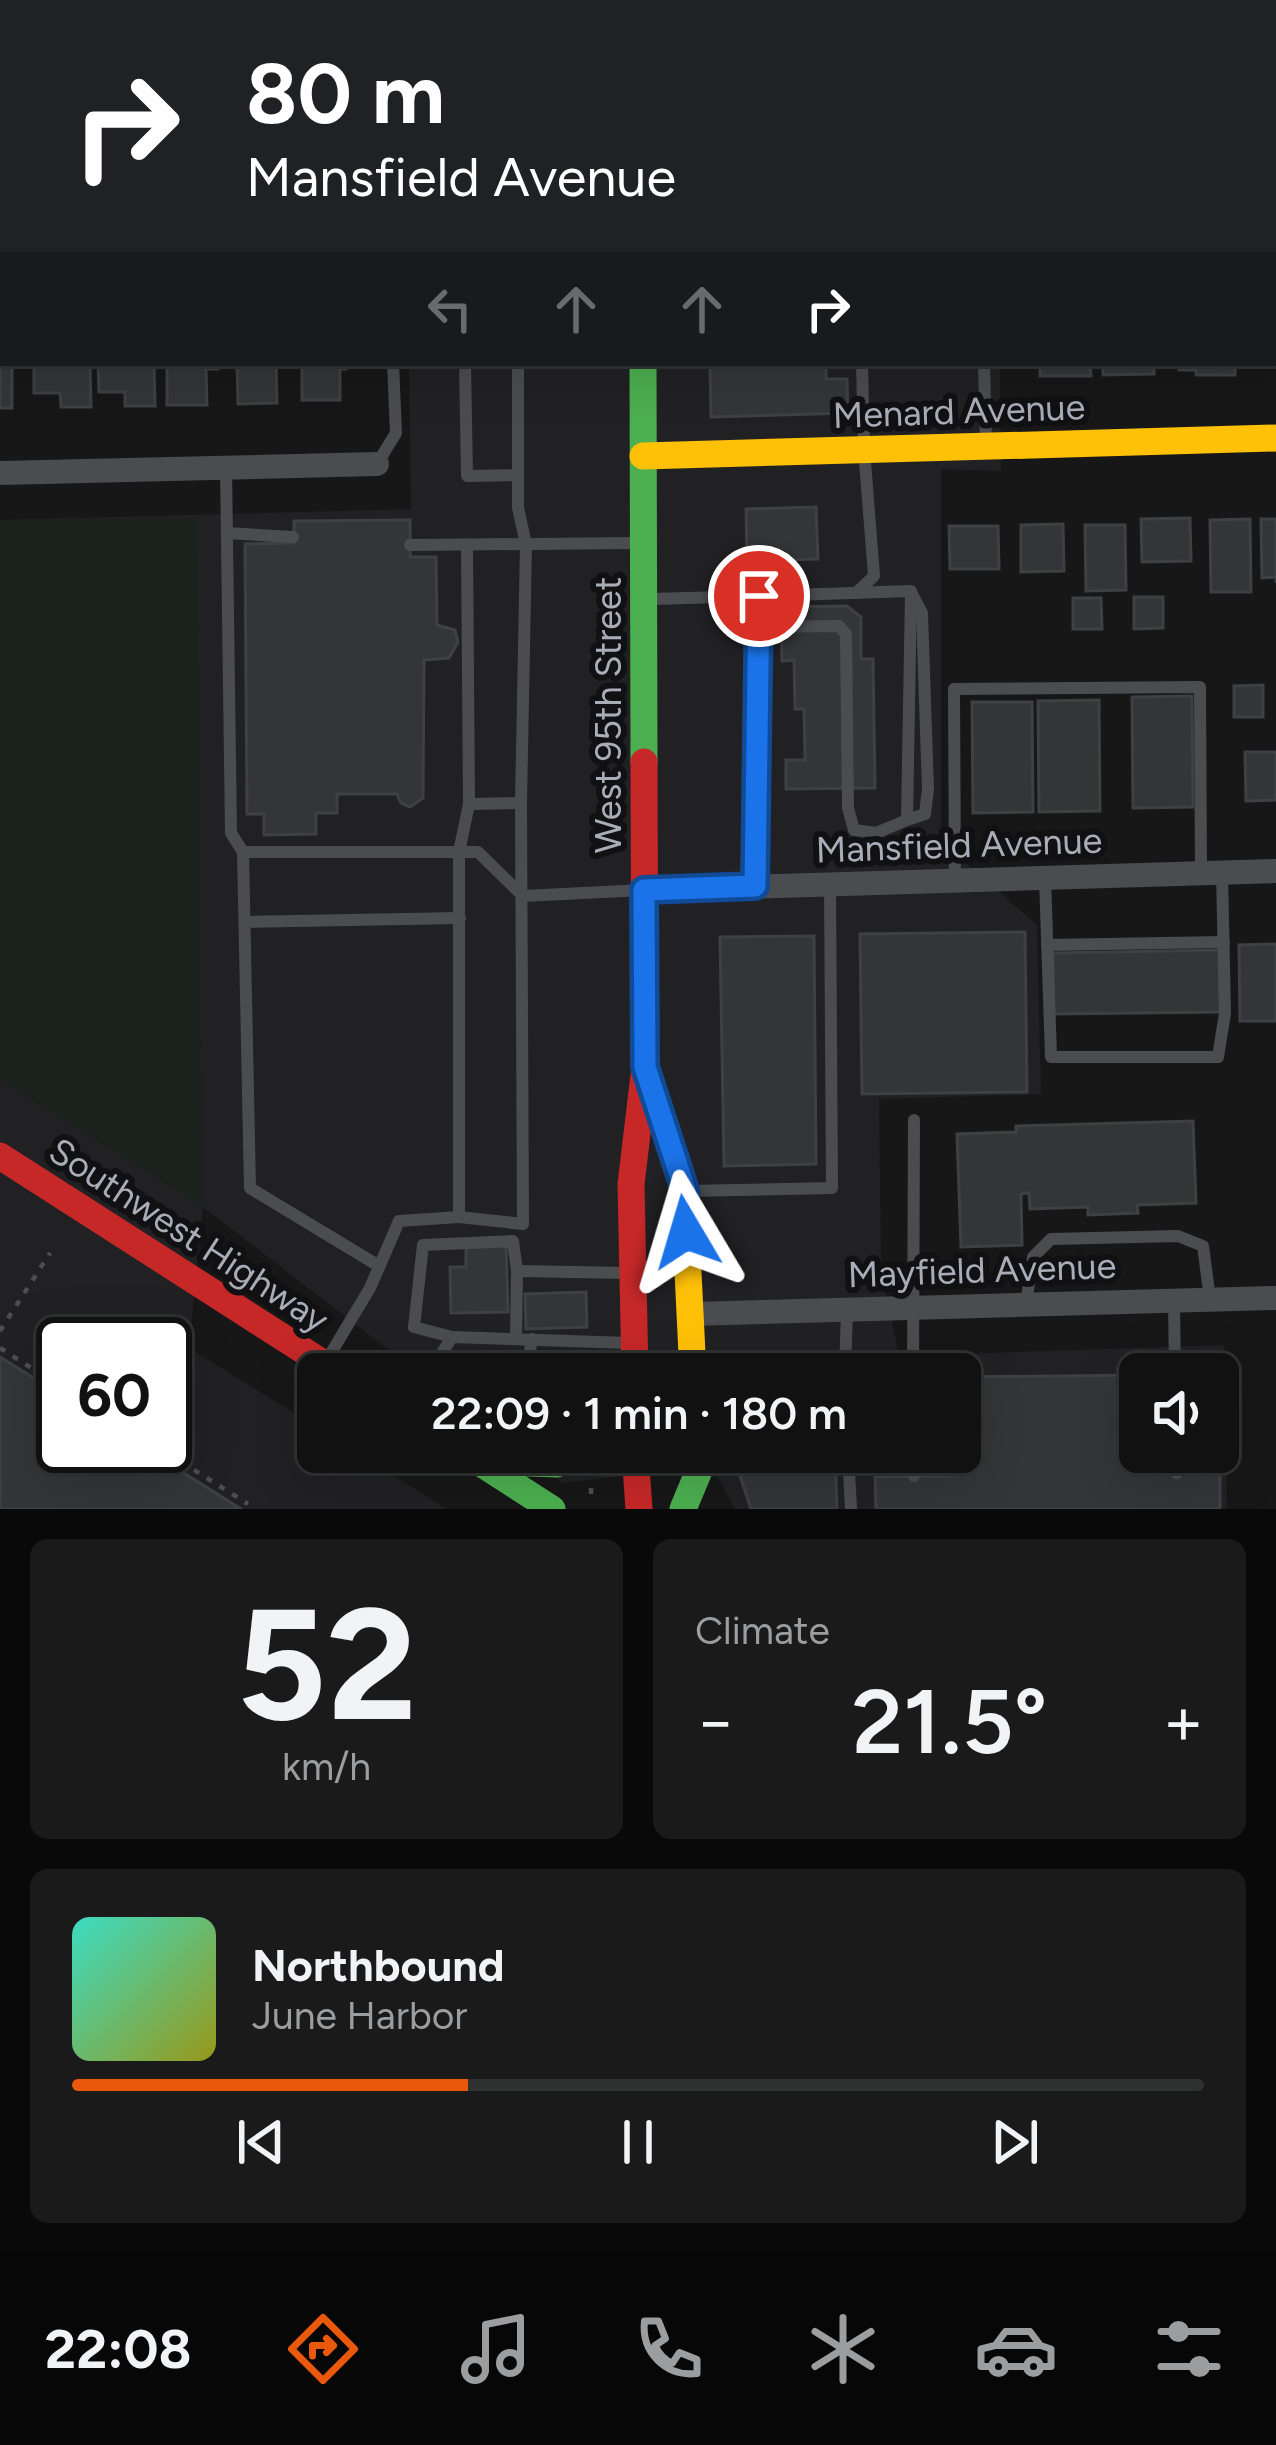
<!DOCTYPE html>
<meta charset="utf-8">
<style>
:root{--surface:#111;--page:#1a1a1a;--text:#f1f3f6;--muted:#9c9d9f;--line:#303131;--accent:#ea580c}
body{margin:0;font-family:Figtree,sans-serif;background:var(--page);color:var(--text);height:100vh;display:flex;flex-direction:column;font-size:45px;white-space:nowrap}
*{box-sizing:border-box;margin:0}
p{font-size:39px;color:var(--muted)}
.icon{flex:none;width:66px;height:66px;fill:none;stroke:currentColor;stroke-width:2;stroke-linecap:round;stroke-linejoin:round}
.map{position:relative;height:1509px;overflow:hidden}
.panel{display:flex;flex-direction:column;gap:30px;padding:30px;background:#090909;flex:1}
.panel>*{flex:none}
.hud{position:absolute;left:0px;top:0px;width:1278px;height:366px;box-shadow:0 12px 48px #0002,0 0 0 3px var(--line);background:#202124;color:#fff;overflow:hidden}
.fabs{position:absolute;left:1119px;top:1353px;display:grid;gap:24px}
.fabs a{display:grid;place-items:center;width:120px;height:120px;border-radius:18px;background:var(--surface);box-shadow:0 12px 48px #0002,0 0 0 3px var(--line);font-size:60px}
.speed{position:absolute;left:36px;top:1317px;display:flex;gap:24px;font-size:60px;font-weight:700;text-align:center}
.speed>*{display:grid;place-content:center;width:156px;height:156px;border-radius:50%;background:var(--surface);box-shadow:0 12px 48px #0002,0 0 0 3px var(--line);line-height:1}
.speed .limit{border:6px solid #111;border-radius:18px;background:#fff;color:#111}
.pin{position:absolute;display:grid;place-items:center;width:102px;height:102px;color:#fff;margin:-51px;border:6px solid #fff;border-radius:50%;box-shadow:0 3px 12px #0007}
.me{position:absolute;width:132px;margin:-66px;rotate:353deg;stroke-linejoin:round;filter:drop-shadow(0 0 9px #0008)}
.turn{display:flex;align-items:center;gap:42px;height:252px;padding:0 48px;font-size:54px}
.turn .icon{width:156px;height:156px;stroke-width:2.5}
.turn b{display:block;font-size:84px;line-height:102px}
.lanes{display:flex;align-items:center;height:114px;padding:0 48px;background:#0003;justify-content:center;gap:60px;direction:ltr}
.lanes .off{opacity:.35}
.big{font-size:90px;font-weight:600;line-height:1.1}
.panel .tile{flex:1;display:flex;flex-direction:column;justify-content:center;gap:18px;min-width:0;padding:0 42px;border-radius:18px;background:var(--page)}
.panel .dial{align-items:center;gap:0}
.dial b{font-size:156px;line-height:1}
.song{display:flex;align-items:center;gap:36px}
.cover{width:144px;height:144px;border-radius:18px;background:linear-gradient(135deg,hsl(170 70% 55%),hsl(60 70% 35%))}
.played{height:12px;border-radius:6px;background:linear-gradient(90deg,var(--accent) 35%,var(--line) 35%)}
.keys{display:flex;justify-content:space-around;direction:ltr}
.heat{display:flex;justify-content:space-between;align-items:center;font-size:66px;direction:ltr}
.panel .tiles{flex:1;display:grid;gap:30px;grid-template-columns:1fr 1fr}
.tile:last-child{grid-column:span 2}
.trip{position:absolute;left:297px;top:1353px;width:684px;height:120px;border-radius:18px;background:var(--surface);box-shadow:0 12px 48px #0002,0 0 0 3px var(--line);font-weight:600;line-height:120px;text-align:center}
.menu{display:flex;height:192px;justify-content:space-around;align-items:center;background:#070707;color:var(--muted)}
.menu .icon{width:84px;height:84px}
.menu .active{color:var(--accent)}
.menu b{font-size:54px;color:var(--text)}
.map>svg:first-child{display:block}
.built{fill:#212124;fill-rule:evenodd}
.green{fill:#1b211c}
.building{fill:#343537;stroke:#3f4043;stroke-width:3}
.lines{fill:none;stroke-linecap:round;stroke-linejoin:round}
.path{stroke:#4d4e52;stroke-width:4.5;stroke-dasharray:6 9;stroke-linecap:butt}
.lane{stroke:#4b4c50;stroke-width:12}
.street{stroke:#4b4c50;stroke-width:24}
.fast{stroke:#4caf50;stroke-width:27}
.slow{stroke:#ffc107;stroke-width:27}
.jam{stroke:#c62828;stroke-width:27}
.route-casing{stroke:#114b97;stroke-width:30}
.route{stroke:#1a73e8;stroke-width:21}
.labels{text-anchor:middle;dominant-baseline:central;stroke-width:12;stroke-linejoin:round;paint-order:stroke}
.street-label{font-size:36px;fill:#a8adb8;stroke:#111113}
</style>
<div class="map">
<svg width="1276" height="1509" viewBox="0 0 1276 1509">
<rect width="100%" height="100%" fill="#171717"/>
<g class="built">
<rect x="404" y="0" width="462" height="3"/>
<path d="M409,363H1000L1001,471L941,469V841L1037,925L1041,1094L879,1099L881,1267L899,1356L1224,1345L1227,1509H735L712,1466L562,1483L522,1452H960V1374H420L203,1207L189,1348L318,1428V1452H356L447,1509H0V520L411,509ZM63,1344H165V1446H63ZM1140,1374H1218V1452H1140Z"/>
</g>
<polygon class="green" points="197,518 202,1206 0,1080 0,520"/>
<g class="building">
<rect x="0" y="119" width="3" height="64"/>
<polygon points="0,333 3,363 12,363 12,408 0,408"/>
<polygon points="34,363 90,363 91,407 61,407 60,393 34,393"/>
<polygon points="98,363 154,363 155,406 125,406 125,392 99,392"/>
<polygon points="167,363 218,363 218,369 206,369 207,405 167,405"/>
<polygon points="237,363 276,363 277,403 238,404"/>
<polygon points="302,363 346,363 346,369 340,369 340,400 302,400"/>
<polygon points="710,363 826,363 826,379 847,379 848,413 711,417"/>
<polygon points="1040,363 1090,363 1091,376 1040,376"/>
<polygon points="1103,363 1154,363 1154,374 1103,375"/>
<polygon points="1179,363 1235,363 1235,375 1196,375 1196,370 1179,370"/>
<polygon points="816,507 818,559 747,561 746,509"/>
<polygon points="1190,518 1191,561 1142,562 1141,519"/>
<polygon points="1250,519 1251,592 1211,592 1210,520"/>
<polygon points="1261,519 1276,519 1276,583 1276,577 1262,578"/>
<polygon points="410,520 410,557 436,557 437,625 455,630 458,642 449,658 424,660 423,798 410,807 401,803 397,794 337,794 337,813 316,813 316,834 264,835 264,814 247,814 245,544 294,543 294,521"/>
<polygon points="1063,524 1064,571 1021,572 1021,525"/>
<polygon points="1085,525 1125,525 1126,590 1086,591"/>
<polygon points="949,526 998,526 999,569 950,569"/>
<polygon points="1134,597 1163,597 1163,628 1134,629"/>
<polygon points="1073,598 1101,598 1102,629 1073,629"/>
<polygon points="847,606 861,617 861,659 873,659 875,788 786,789 786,760 805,760 804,709 795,709 794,660 782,661 781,607"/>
<polygon points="1263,685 1263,717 1234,717 1234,686"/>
<polygon points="1192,696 1193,807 1133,808 1132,697"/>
<polygon points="1099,700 1100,811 1039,812 1038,701"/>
<polygon points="972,702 1032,702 1033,812 973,813"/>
<polygon points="1245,752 1276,752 1276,800 1246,801"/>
<polygon points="1025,932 1027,1092 862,1094 860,934"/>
<polygon points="814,936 816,1164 724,1166 720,937"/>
<polygon points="1276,944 1276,1021 1240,1021 1239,945"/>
<polygon points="1219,950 1220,1012 1054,1014 1053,953"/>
<polygon points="1193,1121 1196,1203 1137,1205 1138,1213 1088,1215 1088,1207 1030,1209 1029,1193 1021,1194 1022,1245 961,1247 957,1134 1016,1132 1016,1126"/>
<polygon points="506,1244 508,1312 451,1313 450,1267 466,1267 466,1245"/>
<polygon points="586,1292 587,1327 526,1329 525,1294"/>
<polygon points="0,1357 63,1396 63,1446 141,1446 241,1509 0,1509"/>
<polygon points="1140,1375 1142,1474 1220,1473 1220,1509 876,1509 875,1477 952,1476 951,1452 960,1452 960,1377"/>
<polygon points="732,1452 835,1452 837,1509 751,1509"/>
</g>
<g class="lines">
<g class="path">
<polyline points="0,1331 50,1253"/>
<polyline points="0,1348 63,1388"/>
<polyline points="156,1446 248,1504"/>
<polyline points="591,1488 591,1499"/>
</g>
<g class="lane">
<polyline points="410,0 410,3"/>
<polyline points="747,0 747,3"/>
<polyline points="854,0 854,3"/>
<polyline points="465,363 467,476 518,475"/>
<polyline points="984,363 986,445"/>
<polyline points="377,464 396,433 393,363"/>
<polyline points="226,468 231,833 243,852"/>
<polyline points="227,533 293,537"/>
<polyline points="410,545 636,543"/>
<polyline points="856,593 874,576 864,449 862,363"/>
<polyline points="759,596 911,591 907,820 876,833 854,830 848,808 846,634 839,626 760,627"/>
<polyline points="651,599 759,596 755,887"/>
<polyline points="469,804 521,803 526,544 518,508 518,363"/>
<polyline points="907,820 925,814 928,789 922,613 911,592"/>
<polyline points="1045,878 1051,1057 1218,1057 1225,1013 1222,873"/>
<polyline points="955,881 954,689 1200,687 1201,872"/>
<polyline points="245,922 460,918"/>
<polyline points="1047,945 1224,942"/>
<polyline points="686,1191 832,1188 830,884"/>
<polyline points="459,1217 523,1224 521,803"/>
<polyline points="379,1266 250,1188 243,852 478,852 523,896 643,890"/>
<polyline points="1174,1301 1175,1374"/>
<polyline points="1026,1304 1033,1257 1051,1239 1178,1236 1203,1246 1210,1299"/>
<polyline points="452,1337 414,1327 423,1245 513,1241 517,1271"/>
<polyline points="516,1339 517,1271 628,1273"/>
<polyline points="328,1358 370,1288 399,1221 459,1217 459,852 469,804 467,546"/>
<polyline points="429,1374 452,1337 629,1343"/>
<polyline points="526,1374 532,1339"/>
<polyline points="845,1374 847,1309"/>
<polyline points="913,1374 914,1120"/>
<polyline points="848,1452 851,1509"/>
<polyline points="914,1452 914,1476"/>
<polyline points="1176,1452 1177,1473"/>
</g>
<g class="street">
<polyline points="1275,16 1276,16"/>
<polyline points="0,45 3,45"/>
<polyline points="0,473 377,464"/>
<polyline points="644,890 1276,871"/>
<polyline points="691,1314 1276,1298"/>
</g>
<g class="fast">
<polyline points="639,0 639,3"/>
<polyline points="643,363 644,762"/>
<polyline points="477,1461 557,1464 579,1452"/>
<polyline points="482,1464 552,1509"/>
<polyline points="683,1509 698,1473 697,1452"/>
</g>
<g class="slow">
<polyline points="643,456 1276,438"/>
<polyline points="650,1082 684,1191 693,1374"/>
</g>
<g class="jam">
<polyline points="0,1156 340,1374"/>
<polyline points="635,1374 631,1184 645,1067 644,762"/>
<polyline points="635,1452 639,1509"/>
</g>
</g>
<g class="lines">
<g class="route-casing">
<polyline id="route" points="686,1232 685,1190 645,1067 644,890 755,886 759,596"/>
</g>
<use href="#route" class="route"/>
</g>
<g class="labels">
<g class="street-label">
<text transform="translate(959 411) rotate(-2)">Menard Avenue</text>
<text transform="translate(608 715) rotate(-90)">West 95th Street</text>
<text transform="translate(959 845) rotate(-2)">Mansfield Avenue</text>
<text transform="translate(189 1235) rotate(33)">Southwest Highway</text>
<text transform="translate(982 1270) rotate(-2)">Mayfield Avenue</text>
</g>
</g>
</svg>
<div class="fabs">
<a><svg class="icon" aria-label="sound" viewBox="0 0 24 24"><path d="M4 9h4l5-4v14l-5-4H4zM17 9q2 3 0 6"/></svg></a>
</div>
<div class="speed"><div class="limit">60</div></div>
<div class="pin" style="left:759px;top:596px;background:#d93025"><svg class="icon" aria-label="arrive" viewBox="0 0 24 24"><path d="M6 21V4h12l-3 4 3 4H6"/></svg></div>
<svg class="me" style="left:686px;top:1232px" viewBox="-20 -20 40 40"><path d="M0-17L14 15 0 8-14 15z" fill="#1a73e8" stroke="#fff" stroke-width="4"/></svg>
<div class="trip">22:09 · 1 min · 180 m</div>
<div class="hud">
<div class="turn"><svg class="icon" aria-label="right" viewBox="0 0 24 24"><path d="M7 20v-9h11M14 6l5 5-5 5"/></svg><div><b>80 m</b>Mansfield Avenue</div></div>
<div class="lanes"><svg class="icon off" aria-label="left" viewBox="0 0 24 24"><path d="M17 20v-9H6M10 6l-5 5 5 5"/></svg><svg class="icon off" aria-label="ahead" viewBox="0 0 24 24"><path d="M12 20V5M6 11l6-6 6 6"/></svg><svg class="icon off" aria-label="ahead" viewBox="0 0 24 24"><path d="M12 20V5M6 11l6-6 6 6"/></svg><svg class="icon" aria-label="right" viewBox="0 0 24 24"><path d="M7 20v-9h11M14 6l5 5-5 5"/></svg></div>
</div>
</div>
<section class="panel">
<div class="tiles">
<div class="tile dial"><b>52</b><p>km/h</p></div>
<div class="tile"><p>Climate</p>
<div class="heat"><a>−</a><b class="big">21.5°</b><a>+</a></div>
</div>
<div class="tile">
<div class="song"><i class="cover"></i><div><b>Northbound</b><p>June Harbor</p></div></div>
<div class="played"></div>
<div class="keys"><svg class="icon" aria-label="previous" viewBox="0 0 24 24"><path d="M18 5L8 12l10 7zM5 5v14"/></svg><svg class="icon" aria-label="pause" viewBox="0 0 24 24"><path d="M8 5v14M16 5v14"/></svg><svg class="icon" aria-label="next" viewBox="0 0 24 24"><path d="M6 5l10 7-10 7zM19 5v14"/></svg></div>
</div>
</div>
</section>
<nav class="menu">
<b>22:08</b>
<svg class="icon active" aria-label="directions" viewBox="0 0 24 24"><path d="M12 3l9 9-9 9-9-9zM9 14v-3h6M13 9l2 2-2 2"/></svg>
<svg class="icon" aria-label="music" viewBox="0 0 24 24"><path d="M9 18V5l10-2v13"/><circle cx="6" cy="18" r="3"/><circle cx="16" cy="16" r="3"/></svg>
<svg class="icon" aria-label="phone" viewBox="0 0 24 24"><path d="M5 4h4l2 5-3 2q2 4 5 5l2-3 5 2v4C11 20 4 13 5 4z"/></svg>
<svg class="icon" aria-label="climate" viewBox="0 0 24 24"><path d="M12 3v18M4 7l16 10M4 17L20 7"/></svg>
<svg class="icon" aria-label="car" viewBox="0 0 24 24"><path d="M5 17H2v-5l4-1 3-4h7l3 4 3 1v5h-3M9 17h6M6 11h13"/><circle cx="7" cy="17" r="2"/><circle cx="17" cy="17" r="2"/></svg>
<svg class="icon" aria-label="filters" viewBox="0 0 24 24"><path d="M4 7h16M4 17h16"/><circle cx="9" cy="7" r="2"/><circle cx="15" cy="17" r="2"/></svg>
</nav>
